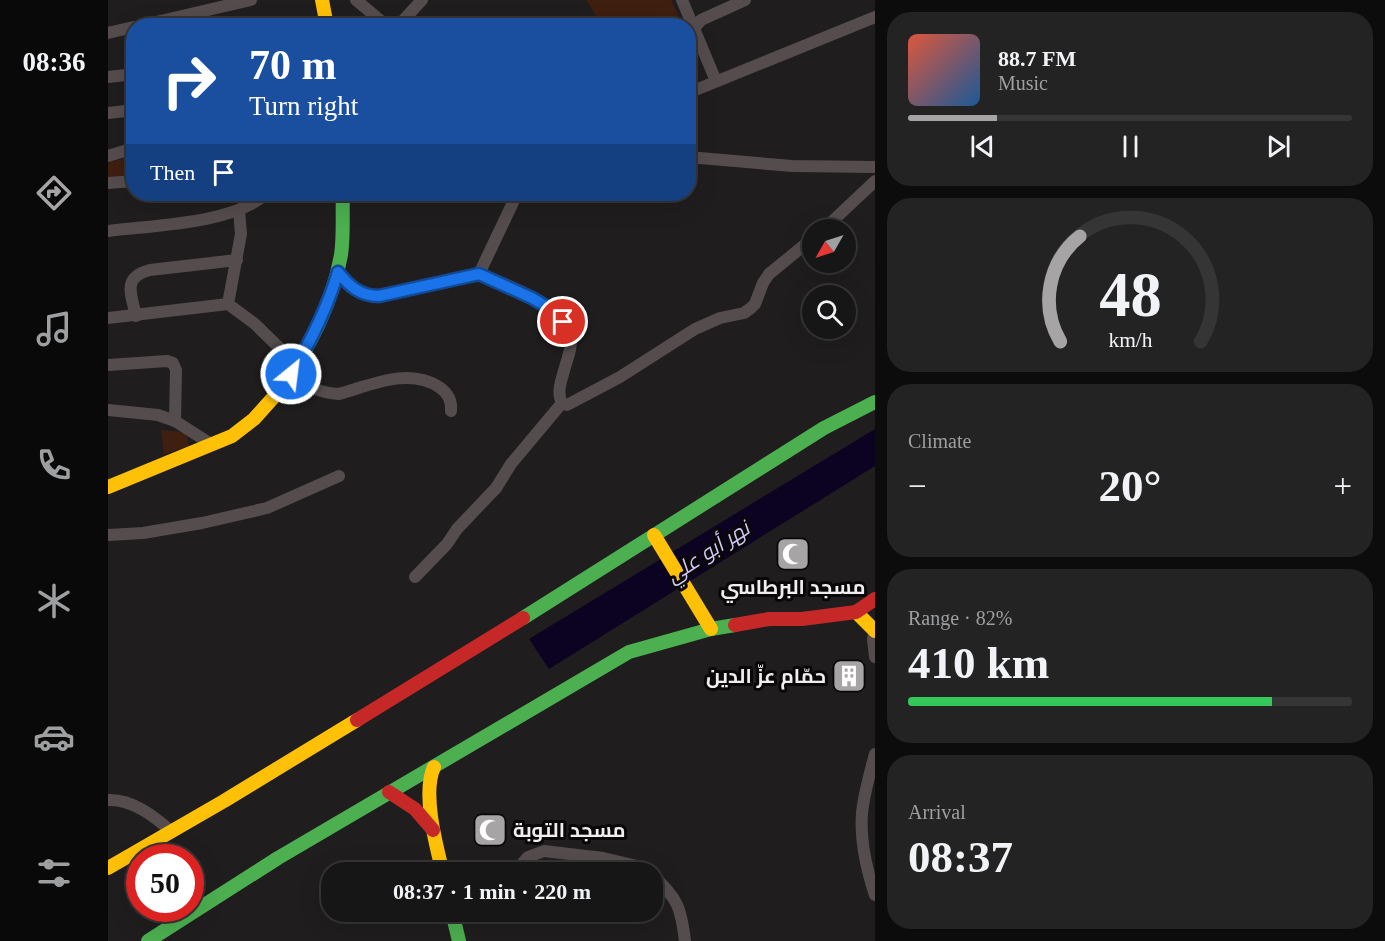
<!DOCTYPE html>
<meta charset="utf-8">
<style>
:root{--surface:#171616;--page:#242323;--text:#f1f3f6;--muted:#9e9fa1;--line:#363535;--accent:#a7a4a5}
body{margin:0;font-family:"Times New Roman",Cairo,serif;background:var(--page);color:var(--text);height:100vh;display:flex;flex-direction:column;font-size:22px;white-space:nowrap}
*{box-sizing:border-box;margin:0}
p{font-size:20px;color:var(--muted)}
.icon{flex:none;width:33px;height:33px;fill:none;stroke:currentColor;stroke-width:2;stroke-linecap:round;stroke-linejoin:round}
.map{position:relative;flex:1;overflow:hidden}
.side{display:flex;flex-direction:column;gap:12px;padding:12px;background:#0d0c0c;width:510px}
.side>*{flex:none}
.guide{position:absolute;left:18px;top:18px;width:570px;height:183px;border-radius:24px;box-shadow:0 6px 24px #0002,0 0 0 2px var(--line);background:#1a4fa0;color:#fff;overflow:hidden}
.needle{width:39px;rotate:231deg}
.buttons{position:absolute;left:694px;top:219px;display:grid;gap:12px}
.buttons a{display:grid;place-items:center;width:54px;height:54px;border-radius:50%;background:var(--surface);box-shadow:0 6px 24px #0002,0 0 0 2px var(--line);font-size:30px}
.speed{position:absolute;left:18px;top:844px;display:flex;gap:12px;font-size:30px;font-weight:700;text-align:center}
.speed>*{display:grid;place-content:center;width:78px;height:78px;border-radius:50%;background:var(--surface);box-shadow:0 6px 24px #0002,0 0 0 2px var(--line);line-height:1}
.speed .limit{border:9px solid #d22;background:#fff;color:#111}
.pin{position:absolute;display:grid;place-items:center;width:51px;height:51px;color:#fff;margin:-26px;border:3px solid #fff;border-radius:50%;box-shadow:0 2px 6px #0007}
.me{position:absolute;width:66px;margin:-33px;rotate:29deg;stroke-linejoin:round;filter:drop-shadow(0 0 4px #0008)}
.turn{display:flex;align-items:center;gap:21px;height:126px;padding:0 24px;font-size:27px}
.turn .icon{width:78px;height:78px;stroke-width:2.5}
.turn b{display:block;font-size:42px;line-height:51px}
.then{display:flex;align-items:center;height:57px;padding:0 24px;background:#0003;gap:12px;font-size:22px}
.big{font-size:45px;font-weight:800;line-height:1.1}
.side .card{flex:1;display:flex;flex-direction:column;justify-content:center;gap:9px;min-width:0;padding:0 21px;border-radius:24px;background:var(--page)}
.side .dial{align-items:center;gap:0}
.dial svg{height:156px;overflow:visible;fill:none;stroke:var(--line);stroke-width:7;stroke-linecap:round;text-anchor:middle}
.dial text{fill:var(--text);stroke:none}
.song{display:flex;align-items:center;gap:18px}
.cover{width:72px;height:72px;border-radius:9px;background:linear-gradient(135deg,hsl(10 70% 55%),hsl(210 70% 35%))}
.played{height:6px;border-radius:3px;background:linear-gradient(90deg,var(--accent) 20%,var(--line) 20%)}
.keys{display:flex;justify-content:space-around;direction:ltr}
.heat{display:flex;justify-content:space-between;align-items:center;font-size:33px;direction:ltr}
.charge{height:9px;border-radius:4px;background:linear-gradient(90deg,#34c759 82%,var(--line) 0)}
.trip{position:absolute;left:213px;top:862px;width:342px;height:60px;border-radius:24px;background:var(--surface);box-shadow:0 6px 24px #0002,0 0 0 2px var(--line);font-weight:800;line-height:60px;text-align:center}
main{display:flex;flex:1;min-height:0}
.dock{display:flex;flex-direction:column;width:108px;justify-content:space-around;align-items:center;background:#090909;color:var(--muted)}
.dock .icon{width:42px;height:42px}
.dock .current{color:var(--accent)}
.dock b{font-size:27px;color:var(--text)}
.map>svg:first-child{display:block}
.green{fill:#3f1f0f}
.water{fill:#0c0322}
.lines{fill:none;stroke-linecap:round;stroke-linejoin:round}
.street{stroke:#554d4d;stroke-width:12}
.fast{stroke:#4caf50;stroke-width:14}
.slow{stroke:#ffc107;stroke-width:14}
.jam{stroke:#c62828;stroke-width:14}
.route-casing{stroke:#114b97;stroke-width:15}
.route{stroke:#1a73e8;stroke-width:10}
.labels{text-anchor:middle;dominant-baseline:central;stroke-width:6;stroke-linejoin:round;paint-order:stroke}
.poi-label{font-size:20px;font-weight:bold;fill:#f0edee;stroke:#090708}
.water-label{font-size:21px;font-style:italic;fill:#cfc7f6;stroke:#090708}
</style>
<main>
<nav class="dock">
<b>08:36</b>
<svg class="icon current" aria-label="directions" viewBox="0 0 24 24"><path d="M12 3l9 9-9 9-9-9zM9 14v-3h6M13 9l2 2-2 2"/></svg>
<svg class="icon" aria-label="music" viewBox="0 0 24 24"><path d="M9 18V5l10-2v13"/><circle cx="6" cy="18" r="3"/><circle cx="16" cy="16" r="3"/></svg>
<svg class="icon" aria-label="phone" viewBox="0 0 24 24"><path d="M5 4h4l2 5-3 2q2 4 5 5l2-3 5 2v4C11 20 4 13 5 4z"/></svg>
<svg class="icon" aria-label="climate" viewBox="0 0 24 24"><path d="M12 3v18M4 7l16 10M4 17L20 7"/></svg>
<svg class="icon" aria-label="car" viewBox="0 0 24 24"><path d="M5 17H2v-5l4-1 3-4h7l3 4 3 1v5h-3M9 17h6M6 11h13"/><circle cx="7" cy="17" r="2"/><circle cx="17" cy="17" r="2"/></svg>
<svg class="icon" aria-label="filters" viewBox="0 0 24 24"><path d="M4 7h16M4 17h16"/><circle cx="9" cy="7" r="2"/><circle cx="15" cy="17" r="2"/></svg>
</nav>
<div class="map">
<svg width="767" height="941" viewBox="0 0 767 941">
<rect width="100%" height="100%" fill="#1f1d1e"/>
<g class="green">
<polygon points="478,0 563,0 575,25 494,25"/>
<polygon points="25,156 25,179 0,182 0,163"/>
<polygon points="53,430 78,432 81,446 56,454"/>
</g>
<polygon class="water" points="767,429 767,466 441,669 421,639"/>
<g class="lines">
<g class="street">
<polyline points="248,0 279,26"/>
<polyline points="574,0 608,81"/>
<polyline points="31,26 143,0"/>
<polyline points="290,26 314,0"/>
<polyline points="0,33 26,27"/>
<polyline points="582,33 593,20 637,0"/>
<polyline points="0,77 26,74"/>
<polyline points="580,93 767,17"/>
<polyline points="0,113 26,110"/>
<polyline points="0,156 26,148"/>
<polyline points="580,157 684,166 767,167"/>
<polyline points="0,183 26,181"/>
<polyline points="131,210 133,234 120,304 147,324 189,365"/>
<polyline points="715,230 767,181"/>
<path d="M0,231C45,225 124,224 158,194"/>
<path d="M229,272C241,286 252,296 271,296L371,274L409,194"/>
<path d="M371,274C398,284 454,304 462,335C465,344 460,358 457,367C454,379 448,392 454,403L459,405L512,377L587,329L612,318L636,313L643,308L647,304L655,283L661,274L705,238"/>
<path d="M28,316C23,294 14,277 42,270L129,260"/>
<polyline points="0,318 120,304"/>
<polyline points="0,365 59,361 65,363 68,370 67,421"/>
<path d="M183,374C199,386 211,393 231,394C263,385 301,367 331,387C340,393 344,401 343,411"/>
<polyline points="0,410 50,415 67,421 103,444"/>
<polyline points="0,535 35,533 94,523 159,508 231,476"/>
<polyline points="307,577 339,544 349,529 388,488 403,464 454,403"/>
<polyline points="767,631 765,639 767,657"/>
<path d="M767,754C762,773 756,793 754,813C752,839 759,871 767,895"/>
<path d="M0,800C24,799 46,816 64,832"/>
<polyline points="406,873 420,857 436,851 495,858 529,866 541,873"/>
<path d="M544,875C570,898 573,908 577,941"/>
</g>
<g class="fast">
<path d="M172,390C201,348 224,305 233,255C236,235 234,214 235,194"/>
<polyline points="415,618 716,428 767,402"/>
<polyline points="344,912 351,941"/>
<polyline points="40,941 170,858 521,652 603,629 627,625"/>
</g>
<g class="slow">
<polyline points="214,0 219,26"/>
<polyline points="0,487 124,436 146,419 172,390"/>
<polyline points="546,535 603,629"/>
<polyline points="748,612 767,631"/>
<path d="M326,767C314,793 328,845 335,873"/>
<polyline points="0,868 116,801 249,720"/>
</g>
<g class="jam">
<polyline points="627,625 661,619 694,619 748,612 767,599"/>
<polyline points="249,720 415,618"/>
<polyline points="281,792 307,809 325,830"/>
</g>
</g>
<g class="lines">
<g class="route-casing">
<path id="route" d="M183,374C203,341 219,309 230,272C241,286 252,296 271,296L371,274L424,298L441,308L455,322"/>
</g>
<use href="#route" class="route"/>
</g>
<defs>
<g id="mosque-square" transform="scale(1.725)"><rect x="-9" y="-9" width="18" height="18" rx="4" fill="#a7a4a5" stroke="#090708"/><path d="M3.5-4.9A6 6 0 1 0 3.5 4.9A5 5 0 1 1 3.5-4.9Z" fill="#fff"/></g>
<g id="building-square" transform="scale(1.725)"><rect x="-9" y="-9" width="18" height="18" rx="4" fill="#a7a4a5" stroke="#090708"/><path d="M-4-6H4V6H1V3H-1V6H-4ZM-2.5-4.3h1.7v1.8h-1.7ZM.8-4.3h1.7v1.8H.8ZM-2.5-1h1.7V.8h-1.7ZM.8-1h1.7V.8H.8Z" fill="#fff"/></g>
</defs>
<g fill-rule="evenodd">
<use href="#mosque-square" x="685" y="554"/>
<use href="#building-square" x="741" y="676"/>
<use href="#mosque-square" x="382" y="830"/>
</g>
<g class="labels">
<g class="poi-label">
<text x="685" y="587">مسجد البرطاسي</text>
<text x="718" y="676" text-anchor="end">حمّام عزّ الدين</text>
<text x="405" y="830" text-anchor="start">مسجد التوبة</text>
</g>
<g class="water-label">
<text transform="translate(600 552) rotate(-33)">نهر أبو علي</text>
</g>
</g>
</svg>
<div class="buttons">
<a><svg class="needle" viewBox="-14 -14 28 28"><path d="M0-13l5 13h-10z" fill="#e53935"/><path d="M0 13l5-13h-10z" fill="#9e9fa1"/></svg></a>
<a><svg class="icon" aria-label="search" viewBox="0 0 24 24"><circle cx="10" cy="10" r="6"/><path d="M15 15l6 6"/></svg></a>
</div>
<div class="speed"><div class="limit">50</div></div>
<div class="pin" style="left:455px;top:322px;background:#d93025"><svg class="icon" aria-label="arrive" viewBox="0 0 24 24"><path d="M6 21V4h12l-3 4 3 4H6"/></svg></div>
<svg class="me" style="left:183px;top:374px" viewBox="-20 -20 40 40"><circle r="17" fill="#1a73e8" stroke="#fff" stroke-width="3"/><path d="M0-11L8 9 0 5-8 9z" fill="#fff"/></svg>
<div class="trip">08:37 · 1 min · 220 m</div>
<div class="guide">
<div class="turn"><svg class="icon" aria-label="right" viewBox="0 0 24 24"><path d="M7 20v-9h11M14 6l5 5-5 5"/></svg><div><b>70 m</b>Turn right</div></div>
<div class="then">Then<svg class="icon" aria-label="arrive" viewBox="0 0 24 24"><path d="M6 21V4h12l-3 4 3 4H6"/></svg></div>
</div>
</div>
<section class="side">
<div class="card">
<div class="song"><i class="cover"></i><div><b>88.7 FM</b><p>Music</p></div></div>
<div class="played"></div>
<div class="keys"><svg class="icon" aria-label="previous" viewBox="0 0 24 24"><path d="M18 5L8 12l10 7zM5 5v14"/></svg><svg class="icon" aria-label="pause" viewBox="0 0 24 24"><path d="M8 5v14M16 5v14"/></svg><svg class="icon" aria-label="next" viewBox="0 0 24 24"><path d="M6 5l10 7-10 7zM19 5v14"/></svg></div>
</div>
<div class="card dial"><svg viewBox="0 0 100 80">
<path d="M14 69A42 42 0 1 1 86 69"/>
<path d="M14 69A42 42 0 0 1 24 15" stroke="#a7a4a5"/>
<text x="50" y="56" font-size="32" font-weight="700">48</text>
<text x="50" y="72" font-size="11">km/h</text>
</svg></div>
<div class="card"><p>Climate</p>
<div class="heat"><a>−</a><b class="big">20°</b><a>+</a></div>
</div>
<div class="card"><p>Range · 82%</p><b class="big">410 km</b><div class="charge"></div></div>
<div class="card"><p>Arrival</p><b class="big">08:37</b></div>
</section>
</main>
